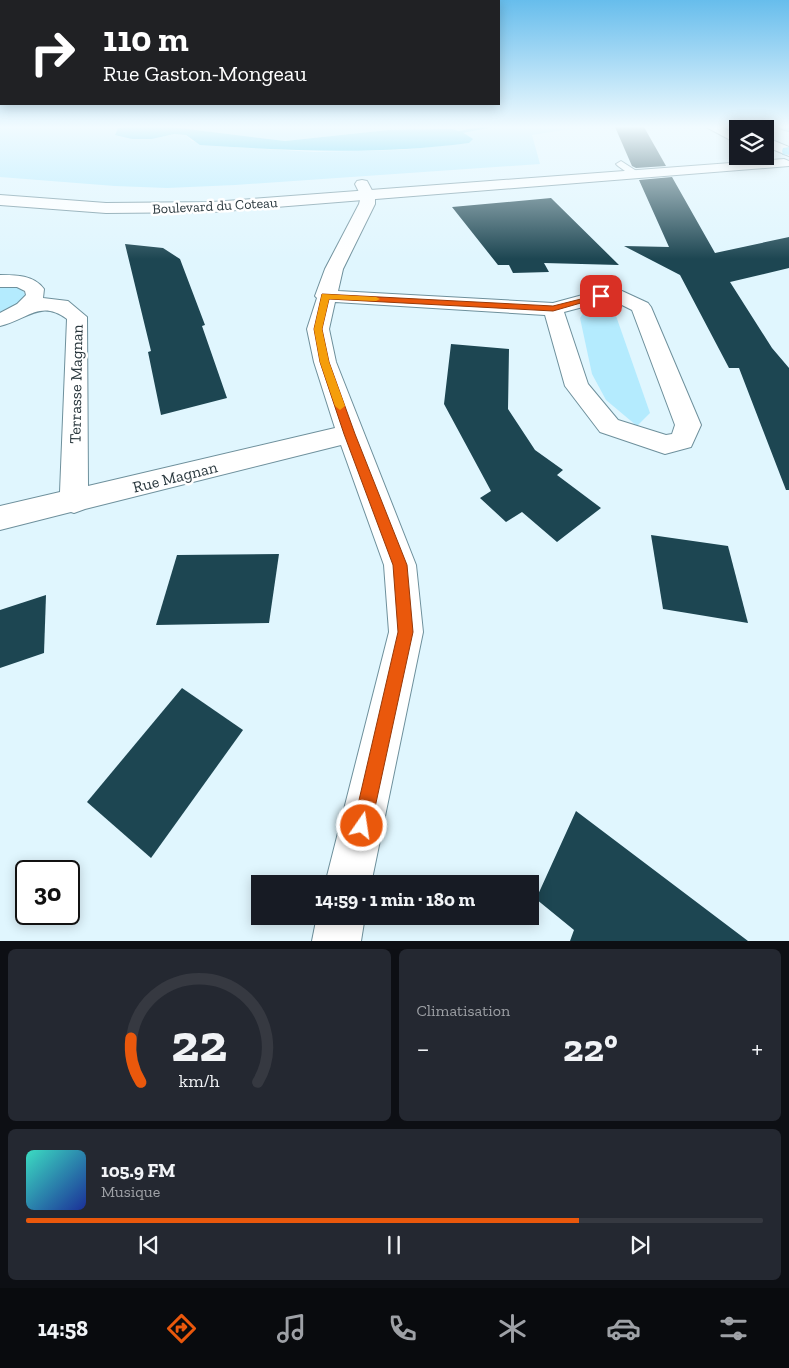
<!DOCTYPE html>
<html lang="fr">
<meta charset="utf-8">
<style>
:root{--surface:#171b24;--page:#242831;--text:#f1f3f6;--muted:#9ea1a6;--line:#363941;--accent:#ea580c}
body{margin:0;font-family:"Zilla Slab",serif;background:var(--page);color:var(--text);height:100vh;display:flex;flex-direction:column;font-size:19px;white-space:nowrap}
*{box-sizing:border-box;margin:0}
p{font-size:16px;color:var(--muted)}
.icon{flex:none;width:28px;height:28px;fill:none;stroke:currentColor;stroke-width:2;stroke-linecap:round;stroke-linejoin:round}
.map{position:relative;height:941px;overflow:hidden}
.panel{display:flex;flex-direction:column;gap:8px;padding:8px;background:#0d0f14;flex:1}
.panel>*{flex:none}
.top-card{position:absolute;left:0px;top:0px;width:500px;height:105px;box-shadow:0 2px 12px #0003;background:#202124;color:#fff;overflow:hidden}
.tools{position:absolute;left:729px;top:120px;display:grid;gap:10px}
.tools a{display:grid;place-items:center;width:45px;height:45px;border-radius:0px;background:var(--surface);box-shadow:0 2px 12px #0003;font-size:25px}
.speed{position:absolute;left:15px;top:860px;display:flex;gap:10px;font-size:25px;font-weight:700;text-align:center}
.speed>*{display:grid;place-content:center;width:65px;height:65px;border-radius:50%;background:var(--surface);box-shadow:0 2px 12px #0003;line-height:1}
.speed .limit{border:2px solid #111;border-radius:8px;background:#fff;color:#111}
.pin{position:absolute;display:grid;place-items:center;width:42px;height:42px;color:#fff;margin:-21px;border-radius:10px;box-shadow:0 2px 8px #0006}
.me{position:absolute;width:55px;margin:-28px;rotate:13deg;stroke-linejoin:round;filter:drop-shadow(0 0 4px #0008)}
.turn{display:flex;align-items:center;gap:18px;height:105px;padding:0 20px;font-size:22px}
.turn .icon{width:65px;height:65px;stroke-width:2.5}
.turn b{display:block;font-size:35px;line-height:42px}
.big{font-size:38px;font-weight:800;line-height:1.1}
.panel .tile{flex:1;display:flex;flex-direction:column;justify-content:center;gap:8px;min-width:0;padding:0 18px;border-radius:8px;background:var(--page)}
.panel .dial{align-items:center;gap:0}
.dial svg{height:130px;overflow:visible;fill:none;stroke:var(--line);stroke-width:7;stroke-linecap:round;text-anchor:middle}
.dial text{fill:var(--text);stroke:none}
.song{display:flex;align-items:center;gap:15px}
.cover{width:60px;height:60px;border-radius:8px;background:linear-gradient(135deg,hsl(170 70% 55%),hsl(230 70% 35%))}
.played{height:5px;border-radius:2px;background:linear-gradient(90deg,var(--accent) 75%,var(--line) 75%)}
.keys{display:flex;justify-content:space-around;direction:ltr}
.heat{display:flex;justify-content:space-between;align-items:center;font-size:28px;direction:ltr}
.panel .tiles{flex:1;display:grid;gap:8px;grid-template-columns:1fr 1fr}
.tile:last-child{grid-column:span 2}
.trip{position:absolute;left:251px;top:875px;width:288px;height:50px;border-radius:0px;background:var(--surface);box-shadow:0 2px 12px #0003;font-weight:800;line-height:50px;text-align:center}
.tab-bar{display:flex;height:80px;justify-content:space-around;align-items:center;background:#090b0e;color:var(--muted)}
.tab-bar .icon{width:35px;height:35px}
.tab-bar .selected{color:var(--accent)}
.tab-bar b{font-size:22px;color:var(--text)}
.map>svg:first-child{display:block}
.green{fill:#b4ebfe}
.water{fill:#45cbf1}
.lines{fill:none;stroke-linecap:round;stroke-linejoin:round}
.stream{fill:#45cbf1;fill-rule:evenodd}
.building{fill:#1d4652}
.lane-casing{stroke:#6e909c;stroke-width:2}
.street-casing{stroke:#6e909c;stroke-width:2}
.secondary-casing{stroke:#6e909c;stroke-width:2}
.highway-casing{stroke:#63a5bb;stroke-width:2}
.lane{fill:#fff;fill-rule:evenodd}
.street{fill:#fff;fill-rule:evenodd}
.secondary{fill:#fff;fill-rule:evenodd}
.highway{fill:#82e0ff;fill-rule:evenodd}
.route{fill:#ea580c;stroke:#983908}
.slow{fill:#f59e0b}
.labels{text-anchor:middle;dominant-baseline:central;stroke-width:5;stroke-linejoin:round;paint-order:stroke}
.far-street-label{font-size:14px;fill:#29373d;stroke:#fff}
.street-label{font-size:16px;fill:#29373d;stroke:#fff}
</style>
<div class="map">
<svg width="789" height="941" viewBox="0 0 789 941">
<rect width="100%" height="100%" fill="#e0f6fe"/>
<g class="green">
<polygon points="0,127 127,127 118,128 132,139 152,139 174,134 186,135 192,141 216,146 314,152 401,150 469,143 452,129 388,130 285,141 172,127 583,127 532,135 540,164 235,185 167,188 115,186 0,177"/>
<path d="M0,285C10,286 20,284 25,294L24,300L0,315Z"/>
<polygon points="599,306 615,313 650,413 637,426 606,400 592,374 580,318 586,309"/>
</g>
<path class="water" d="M127,127H172L285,141L388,130L452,129L462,132L473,139L469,143C379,155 290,151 200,145L186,135L174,134L152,139H132L115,135L118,128Z"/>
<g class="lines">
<polygon class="stream" points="480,127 493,127 447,136 444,134"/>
</g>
<g class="building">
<polygon points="615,127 644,127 666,166 636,168 632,166"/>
<polygon points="672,177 715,253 789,237 789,268 730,282 772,348 789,368 789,490 786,490 739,368 729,368 680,275 624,246 669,247 639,180"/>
<polygon points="551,198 619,265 544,263 549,272 513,273 509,265 498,265 452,207"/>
<polygon points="125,244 163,248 180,259 205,325 202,326 227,398 161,415 148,352 151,351"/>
<polygon points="451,344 509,349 508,409 535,450 563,470 557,475 601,508 557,542 522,512 506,522 480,498 491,491 444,404"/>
<polygon points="651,535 728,546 748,623 663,609"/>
<polygon points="279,554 269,623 156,625 177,555"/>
<polygon points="46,595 44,653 0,668 0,610"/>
<polygon points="182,688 243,730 151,858 87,802"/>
<polygon points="576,811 748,941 570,941 574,930 536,899"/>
</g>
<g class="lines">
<g class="lane-casing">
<polygon id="lane" points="621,161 638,172 638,176 632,176 618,166 616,164"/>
</g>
<g class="street-casing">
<g id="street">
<path d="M362,180L367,181L375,196V204L343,269L338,291L553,303L601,290L622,291L648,303L651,307L701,425L691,447L665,454L600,432L565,386L545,315L335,302L329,329L336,362L416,565L423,632L371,884H325L389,632L384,565L341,445L85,509L74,513L71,512L0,530V506L60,492L67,319C40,299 27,320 0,326V313L17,304L26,295L25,291L17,287H0V275C16,275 34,275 44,289L43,298L68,301L87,317L88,486L335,428L314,362L307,329L317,298L315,296L325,269L359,204L361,196L355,184L357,181ZM602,302L618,303L632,310L675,425L672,434L666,435L618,420L588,384L564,312Z"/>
<polygon points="317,916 365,916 361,941 312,941"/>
</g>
</g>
<g class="secondary-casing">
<g id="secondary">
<polygon points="706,127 721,127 738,135 738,144"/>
<polygon points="765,137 789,147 789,156 765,146"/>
<polygon points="784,159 789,161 789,166 212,212 106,213 0,205 0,195 106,203 212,202"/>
</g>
</g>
<g class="highway-casing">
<g id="highway">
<polygon points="779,127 789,127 789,131 781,129"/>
<polygon points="789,147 789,155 783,154 782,151 783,148"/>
</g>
</g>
<use href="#lane" class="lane"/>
<use href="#street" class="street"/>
<use href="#secondary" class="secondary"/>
<use href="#highway" class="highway"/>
</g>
<linearGradient id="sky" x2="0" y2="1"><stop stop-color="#67bdec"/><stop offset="0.49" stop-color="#f1fbff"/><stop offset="1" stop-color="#f1fbff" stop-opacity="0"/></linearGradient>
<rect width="789" height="259" fill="url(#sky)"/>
<polygon class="route" points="322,294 553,306 601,294 605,296 553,311 329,299 322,329 329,362 355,434 407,565 413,632 371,826 368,832 362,835 355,832 353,826 398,632 393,565 344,434 320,362 314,329"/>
<polygon class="slow" points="322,294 376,297 380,299 376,301 329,299 322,329 329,362 345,406 340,410 335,406 320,362 314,329"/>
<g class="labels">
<g class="far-street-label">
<text transform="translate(215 206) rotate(-3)">Boulevard du Coteau</text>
</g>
<g class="street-label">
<text transform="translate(76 384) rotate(-89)">Terrasse Magnan</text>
<text transform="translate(175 477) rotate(-14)">Rue Magnan</text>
</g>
</g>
</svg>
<div class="tools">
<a><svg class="icon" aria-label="layers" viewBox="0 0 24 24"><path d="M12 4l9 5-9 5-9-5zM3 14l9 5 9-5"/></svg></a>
</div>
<div class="speed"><div class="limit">30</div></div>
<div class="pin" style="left:601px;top:296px;background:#d93025"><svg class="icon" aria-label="arrive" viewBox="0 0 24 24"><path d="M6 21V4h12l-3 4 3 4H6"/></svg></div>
<svg class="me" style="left:362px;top:826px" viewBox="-20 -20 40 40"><circle r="17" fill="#ea580c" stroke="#fff" stroke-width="3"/><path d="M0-11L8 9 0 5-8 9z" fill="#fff"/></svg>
<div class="trip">14:59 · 1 min · 180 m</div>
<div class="top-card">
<div class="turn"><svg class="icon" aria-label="right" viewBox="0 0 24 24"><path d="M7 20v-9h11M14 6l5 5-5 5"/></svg><div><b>110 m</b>Rue Gaston-Mongeau</div></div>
</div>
</div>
<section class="panel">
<div class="tiles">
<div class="tile dial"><svg viewBox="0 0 100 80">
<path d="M14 69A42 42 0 1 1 86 69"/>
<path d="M14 69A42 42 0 0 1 8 42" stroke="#ea580c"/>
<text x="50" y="56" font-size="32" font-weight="700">22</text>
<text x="50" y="72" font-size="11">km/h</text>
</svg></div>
<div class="tile"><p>Climatisation</p>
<div class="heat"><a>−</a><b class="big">22°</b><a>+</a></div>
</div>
<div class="tile">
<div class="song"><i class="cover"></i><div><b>105.9 FM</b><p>Musique</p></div></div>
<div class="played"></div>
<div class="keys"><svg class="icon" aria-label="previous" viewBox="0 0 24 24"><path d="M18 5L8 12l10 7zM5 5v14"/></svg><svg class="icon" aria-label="pause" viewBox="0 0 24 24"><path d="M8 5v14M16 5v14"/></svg><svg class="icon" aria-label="next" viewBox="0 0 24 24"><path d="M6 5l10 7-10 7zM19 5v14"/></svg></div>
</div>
</div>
</section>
<nav class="tab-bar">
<b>14:58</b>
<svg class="icon selected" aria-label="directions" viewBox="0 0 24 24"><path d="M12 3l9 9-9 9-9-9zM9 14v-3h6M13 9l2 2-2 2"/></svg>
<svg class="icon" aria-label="music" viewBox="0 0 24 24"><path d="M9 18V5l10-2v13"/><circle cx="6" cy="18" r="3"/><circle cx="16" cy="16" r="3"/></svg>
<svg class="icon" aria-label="phone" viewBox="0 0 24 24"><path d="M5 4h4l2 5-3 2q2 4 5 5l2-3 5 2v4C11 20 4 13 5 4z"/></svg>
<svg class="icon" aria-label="climate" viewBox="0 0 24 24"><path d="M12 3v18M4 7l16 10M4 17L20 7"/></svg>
<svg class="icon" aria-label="car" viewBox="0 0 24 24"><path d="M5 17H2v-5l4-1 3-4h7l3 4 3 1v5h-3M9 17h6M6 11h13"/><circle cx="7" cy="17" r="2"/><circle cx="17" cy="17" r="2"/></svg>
<svg class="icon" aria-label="filters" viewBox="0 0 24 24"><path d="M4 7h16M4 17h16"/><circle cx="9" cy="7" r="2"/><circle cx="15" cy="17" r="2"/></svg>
</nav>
